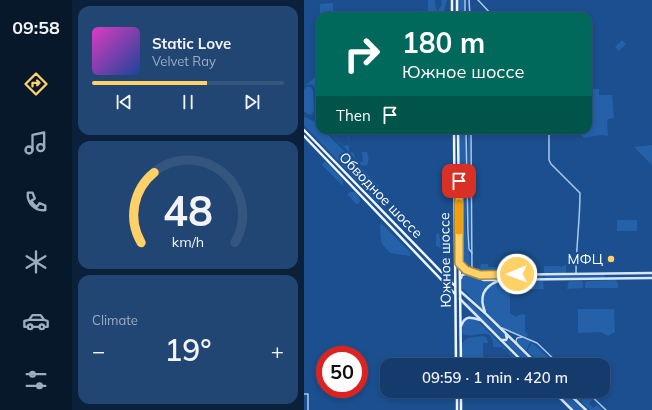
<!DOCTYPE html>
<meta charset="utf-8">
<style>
:root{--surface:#143b6b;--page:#214673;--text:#f1f3f6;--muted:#9dadc1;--line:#33557e;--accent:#ffd166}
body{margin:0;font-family:Mulish,sans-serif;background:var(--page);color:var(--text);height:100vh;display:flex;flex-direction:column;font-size:15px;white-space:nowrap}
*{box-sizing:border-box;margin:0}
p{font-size:13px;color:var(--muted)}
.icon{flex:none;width:22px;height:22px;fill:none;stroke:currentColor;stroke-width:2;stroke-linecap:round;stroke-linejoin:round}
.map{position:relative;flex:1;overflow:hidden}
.drawer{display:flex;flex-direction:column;gap:6px;padding:6px;background:#0b203b;width:232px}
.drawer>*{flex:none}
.hud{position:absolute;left:12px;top:12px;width:276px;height:122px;border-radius:12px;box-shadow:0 2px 6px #0003,0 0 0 1px var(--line);background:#00695c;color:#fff;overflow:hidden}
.speed{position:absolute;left:12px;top:346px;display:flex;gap:8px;font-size:20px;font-weight:700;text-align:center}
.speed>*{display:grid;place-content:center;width:52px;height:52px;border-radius:50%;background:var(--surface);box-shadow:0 2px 6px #0003,0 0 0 1px var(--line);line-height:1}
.speed .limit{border:6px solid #d22;background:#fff;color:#111}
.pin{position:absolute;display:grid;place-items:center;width:34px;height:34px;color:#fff;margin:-17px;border-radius:8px;box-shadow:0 2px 6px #0006}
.me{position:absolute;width:44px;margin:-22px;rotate:269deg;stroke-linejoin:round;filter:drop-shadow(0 0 3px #0008)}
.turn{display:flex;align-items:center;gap:14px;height:84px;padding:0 20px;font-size:18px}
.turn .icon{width:52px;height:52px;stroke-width:2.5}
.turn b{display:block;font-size:28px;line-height:34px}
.then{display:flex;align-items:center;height:38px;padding:0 20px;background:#0003;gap:8px;font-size:15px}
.big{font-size:30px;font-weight:600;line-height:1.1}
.drawer .widget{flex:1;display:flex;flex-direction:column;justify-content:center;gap:6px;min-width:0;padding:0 14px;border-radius:12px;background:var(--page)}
.drawer .dial{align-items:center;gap:0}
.dial svg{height:104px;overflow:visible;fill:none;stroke:var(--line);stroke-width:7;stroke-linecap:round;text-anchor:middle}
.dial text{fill:var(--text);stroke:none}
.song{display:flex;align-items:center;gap:12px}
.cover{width:48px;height:48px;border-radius:6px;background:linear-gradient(135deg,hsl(310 70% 55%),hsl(220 70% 35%))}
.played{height:4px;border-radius:2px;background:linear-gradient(90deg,var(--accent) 60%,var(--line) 60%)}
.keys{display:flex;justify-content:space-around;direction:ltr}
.heat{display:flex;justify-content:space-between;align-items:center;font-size:22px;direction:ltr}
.trip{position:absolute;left:76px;top:358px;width:230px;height:40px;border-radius:12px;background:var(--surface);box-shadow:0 2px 6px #0003,0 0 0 1px var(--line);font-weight:600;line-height:40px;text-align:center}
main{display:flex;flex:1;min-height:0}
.menu{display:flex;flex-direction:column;width:72px;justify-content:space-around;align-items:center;background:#08182b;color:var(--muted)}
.menu .icon{width:28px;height:28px}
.menu .active{color:var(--accent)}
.menu b{font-size:18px;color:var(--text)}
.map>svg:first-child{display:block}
.green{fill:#2461a8}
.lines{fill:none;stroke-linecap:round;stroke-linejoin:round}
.street{stroke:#a9c9ee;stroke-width:1.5}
.secondary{stroke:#d6e6fa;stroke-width:2.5}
.primary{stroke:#f0f6ff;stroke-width:2.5}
.route-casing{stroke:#a68842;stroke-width:10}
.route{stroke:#ffd166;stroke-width:7}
.slow{stroke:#f59e0b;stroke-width:7}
.poi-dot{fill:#ffd166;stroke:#1b4f8f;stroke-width:1.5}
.labels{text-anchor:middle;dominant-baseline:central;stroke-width:4;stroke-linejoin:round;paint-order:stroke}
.street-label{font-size:14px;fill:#fff;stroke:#1b4f8f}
.poi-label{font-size:14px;fill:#fff;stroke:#1b4f8f;text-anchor:end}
</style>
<main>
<nav class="menu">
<b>09:58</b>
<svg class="icon active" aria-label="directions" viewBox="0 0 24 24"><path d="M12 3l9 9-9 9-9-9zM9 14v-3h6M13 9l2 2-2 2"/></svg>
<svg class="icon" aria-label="music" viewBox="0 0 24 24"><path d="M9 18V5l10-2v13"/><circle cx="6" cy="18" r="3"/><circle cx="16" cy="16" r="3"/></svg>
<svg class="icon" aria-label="phone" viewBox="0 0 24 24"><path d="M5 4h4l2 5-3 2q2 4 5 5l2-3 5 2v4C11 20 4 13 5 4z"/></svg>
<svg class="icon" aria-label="climate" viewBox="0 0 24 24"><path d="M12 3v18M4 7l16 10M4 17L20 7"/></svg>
<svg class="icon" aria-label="car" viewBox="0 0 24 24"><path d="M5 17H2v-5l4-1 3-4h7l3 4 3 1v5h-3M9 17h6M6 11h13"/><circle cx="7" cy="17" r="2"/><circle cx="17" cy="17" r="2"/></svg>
<svg class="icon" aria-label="filters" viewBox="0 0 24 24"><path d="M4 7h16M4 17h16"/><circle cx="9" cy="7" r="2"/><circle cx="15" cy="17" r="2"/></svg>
</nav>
<section class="drawer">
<div class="widget">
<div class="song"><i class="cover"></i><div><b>Static Love</b><p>Velvet Ray</p></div></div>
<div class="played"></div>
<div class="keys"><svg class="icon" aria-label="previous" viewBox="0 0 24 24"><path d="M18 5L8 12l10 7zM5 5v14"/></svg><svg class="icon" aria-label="pause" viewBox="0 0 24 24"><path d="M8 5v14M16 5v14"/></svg><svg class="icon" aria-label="next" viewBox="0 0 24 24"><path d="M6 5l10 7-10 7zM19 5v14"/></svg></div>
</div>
<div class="widget dial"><svg viewBox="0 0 100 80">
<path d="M14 69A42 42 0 1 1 86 69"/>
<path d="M14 69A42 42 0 0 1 24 15" stroke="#ffd166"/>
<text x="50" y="56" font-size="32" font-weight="700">48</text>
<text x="50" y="72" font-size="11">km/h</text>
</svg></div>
<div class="widget"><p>Climate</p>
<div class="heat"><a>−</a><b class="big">19°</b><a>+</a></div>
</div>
</section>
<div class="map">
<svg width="348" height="410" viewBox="0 0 348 410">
<rect width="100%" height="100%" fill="#1b4f8f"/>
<g class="green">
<polygon points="124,0 131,0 131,5 133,10 132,12 132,16 124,12"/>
<polygon points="137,0 143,0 139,16 136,16 134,10 138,5"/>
<rect x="154" y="0" width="6" height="16"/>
<polygon points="29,3 29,16 16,16 16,4"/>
<polygon points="318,40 322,44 315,51 311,47"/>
<path d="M16,73V122L14,117L13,91C10,84 6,82 0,87Z"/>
<path d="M285,84L286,89H295V95H308L310,118L304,119L303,121L304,136C295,134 288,137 280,138L272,130H284V85Z"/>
<polygon points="2,87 7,87 9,91 10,111 7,115 3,114 0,111 0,90"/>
<path d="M0,117C8,120 10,121 16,127V130H19L75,186V195L79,199L77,202H73L0,125Z"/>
<path d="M24,130H28V133L30,134V136L40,146L45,145L44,130H47V132H45V152L50,153L51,158L54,161H55L56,162H59L58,153V152H63C65,155 65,162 63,165L59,166L57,165Z"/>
<polygon points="155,130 162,130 162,189 157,189 159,186 159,176 157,176 156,173"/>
<rect x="164" y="130" width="2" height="60"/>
<polygon points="348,145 348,165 330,147"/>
<polygon points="21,161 37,178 39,181 39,186 18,165"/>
<polygon points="156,190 162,190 162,232 166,258 166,266 165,268 162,268 157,264 157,261"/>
<polygon points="164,191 166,191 167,247 166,246 165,230"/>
<polygon points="46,192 51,192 55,197 56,202 54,204 52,204 44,195 44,193"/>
<rect x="313" y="220" width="20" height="11"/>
<polygon points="77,224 78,224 107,253 106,256 86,253 78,244 77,241 76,226"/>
<polygon points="133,233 135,233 137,247 136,248 132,246 132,236"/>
<polygon points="177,264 184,264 184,267 210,267 210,270 213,270 214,272 212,273 176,274 171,272 170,268 176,268"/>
<polygon points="262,265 262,273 240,274 240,266 255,266 257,267 258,266"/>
<path d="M164,275L178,281H191C178,286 174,298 180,311L157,287V278L158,276Z"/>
<polygon points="300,275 301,276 300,277 241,278 241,276"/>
<polygon points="202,276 239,276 239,278 201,278 201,277"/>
<polygon points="312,280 314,284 314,288 281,288 281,283 283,281"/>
<polygon points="212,281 212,289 206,290 206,313 212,317 214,315 221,314 221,332 223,333 224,335 223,337 198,328 184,313 179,304 179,297 183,289 190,284 197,282"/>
<polygon points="226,281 239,281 240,289 225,289 225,283"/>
<polygon points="265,281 278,281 279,283 279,288 263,289"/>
<polygon points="215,282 223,282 223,290 220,290 220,293 213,293 215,289"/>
<path d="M164,302H165C177,313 189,324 201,335L202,336V339H199L163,305Z"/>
<polygon points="274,309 310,309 311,332 304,336 297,332 274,333"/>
<path d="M165,318L173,320L211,358V359H210L205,354L203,350L199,349V347H189C189,323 171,340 159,334C157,327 158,322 165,318Z"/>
<path d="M178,336C182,337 184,338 184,343H179V360L177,365H158V344L160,341L164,338Z"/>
<polygon points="204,338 231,365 225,365 201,341 202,341"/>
<polygon points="216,338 218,338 227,341 222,351 214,344 214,340"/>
<path d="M228,343L233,347L247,360L246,361L247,362L248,361L251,364V365H238C234,359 229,356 223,351Z"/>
<polygon points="251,391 259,391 280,410 270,410"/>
<polygon points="265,391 279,391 278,392 279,393 280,392 282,394 275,401"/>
<polygon points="283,395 288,400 285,404 290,408 293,405 298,410 286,410 277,401"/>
</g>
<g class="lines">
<g class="street">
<polyline points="161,0 161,16"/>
<polyline points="165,0 166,16"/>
<polyline points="174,0 189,16"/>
<polyline points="162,130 164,233 165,249 168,253"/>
<polyline points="167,130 168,275"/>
<path d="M245,130V160L247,164L276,193C276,220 272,247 272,274"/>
<polyline points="198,328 233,343 256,365"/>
<polyline points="213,343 212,341 213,338 218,337"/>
<polyline points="282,391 302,410"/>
<polyline points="0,394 4,394 4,410"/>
</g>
<g class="secondary">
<polyline points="156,263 162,270 176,275 348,273"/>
<polyline points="157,278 158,275 161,274 164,274 180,280 348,278"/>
<polyline points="156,291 182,314 234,365"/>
<polyline points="156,299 222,365"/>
<path d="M181,312C175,297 179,287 194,281"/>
<path d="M157,326C161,315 167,317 176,320"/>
<polyline points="197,340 202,340 203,338 202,335"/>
<polyline points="249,391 268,410"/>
<polyline points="262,391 282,410"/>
</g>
<g class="primary">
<polyline points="148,0 148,16"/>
<polyline points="153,0 153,16"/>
<polyline points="0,130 151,286"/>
<polyline points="150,130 152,365"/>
<polyline points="154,130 157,365"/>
<polyline points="0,136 151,294"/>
<polyline points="153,391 153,410"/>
<polyline points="157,391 157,410"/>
</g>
</g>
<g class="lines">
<g class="route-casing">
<polyline id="route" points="155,181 155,263 162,270 176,275 213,274"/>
</g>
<use href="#route" class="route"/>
<polyline class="slow" points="155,203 155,231"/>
</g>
<circle class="poi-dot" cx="307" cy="259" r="4"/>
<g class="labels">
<g class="street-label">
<text transform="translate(77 195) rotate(46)">Обводное шоссе</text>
<text transform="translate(141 260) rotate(-91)">Южное шоссе</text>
</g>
<g class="poi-label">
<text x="299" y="259">МФЦ</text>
</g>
</g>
</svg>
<div class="speed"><div class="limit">50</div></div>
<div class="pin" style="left:155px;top:181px;background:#d93025"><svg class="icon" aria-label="arrive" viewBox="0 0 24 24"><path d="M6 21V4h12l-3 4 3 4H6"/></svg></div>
<svg class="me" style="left:213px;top:274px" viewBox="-20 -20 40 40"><circle r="17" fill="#ffd166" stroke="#fff" stroke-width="3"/><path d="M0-11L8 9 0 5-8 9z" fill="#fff"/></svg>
<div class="trip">09:59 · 1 min · 420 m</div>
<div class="hud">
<div class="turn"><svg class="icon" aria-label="right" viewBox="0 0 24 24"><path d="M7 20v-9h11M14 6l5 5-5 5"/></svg><div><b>180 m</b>Южное шоссе</div></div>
<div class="then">Then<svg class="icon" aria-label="arrive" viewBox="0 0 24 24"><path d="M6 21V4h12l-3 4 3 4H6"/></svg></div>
</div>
</div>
</main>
